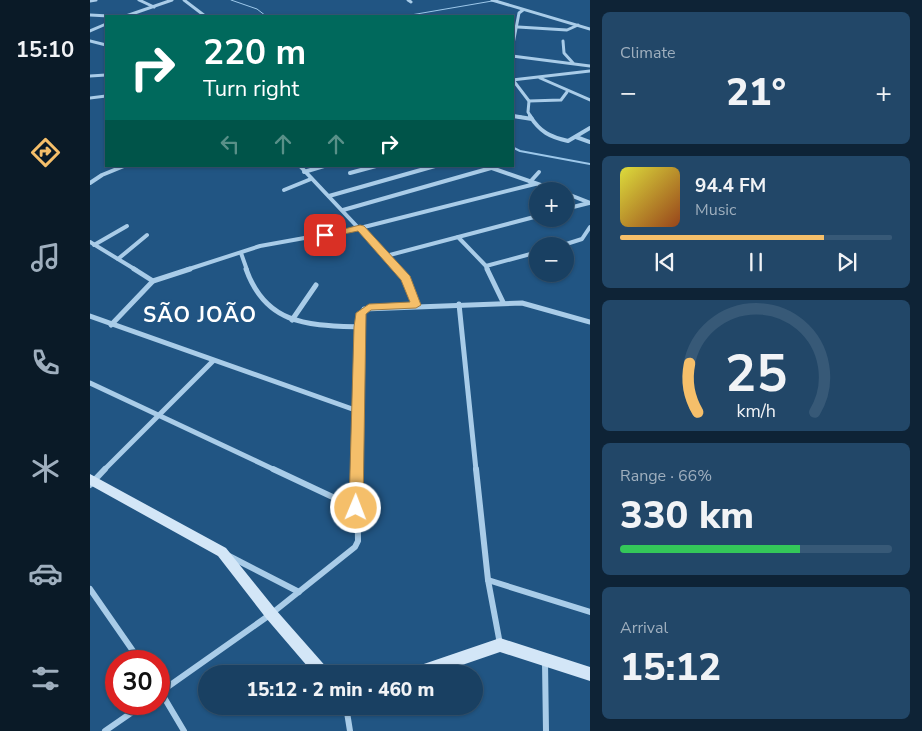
<!DOCTYPE html>
<meta charset="utf-8">
<style>
:root{--surface:#194062;--page:#224768;--text:#f1f3f6;--muted:#9fafbe;--line:#375977;--accent:#f5bf6a}
body{margin:0;font-family:"Nunito Sans",sans-serif;background:var(--page);color:var(--text);height:100vh;display:flex;flex-direction:column;font-size:19px;white-space:nowrap}
*{box-sizing:border-box;margin:0}
p{font-size:16px;color:var(--muted)}
.icon{flex:none;width:28px;height:28px;fill:none;stroke:currentColor;stroke-width:2;stroke-linecap:round;stroke-linejoin:round}
.map{position:relative;flex:1;overflow:hidden}
.panel{display:flex;flex-direction:column;gap:12px;padding:12px;background:#0e2336;width:332px}
.panel>*{flex:none}
.guide{position:absolute;left:15px;top:15px;width:409px;height:152px;border-radius:0px;box-shadow:0 1px 4px #0004,0 0 0 1px var(--line);background:#00695c;color:#fff;overflow:hidden}
.buttons{position:absolute;left:439px;top:182px;display:grid;gap:10px}
.buttons a{display:grid;place-items:center;width:45px;height:45px;border-radius:50%;background:var(--surface);box-shadow:0 1px 4px #0004,0 0 0 1px var(--line);font-size:25px}
.speed{position:absolute;left:15px;top:650px;display:flex;gap:10px;font-size:25px;font-weight:700;text-align:center}
.speed>*{display:grid;place-content:center;width:65px;height:65px;border-radius:50%;background:var(--surface);box-shadow:0 1px 4px #0004,0 0 0 1px var(--line);line-height:1}
.speed .limit{border:8px solid #d22;background:#fff;color:#111}
.pin{position:absolute;display:grid;place-items:center;width:42px;height:42px;color:#fff;margin:-21px;border-radius:10px;box-shadow:0 2px 8px #0006}
.me{position:absolute;width:55px;margin:-28px;rotate:1deg;stroke-linejoin:round;filter:drop-shadow(0 0 4px #0008)}
.turn{display:flex;align-items:center;gap:18px;height:105px;padding:0 15px;font-size:22px}
.turn .icon{width:65px;height:65px;stroke-width:2.5}
.turn b{display:block;font-size:35px;line-height:42px}
.lanes{display:flex;align-items:center;height:48px;padding:0 15px;background:#0003;justify-content:center;gap:25px;direction:ltr}
.lanes .off{opacity:.35}
.big{font-size:38px;font-weight:800;line-height:1.1}
.panel .tile{flex:1;display:flex;flex-direction:column;justify-content:center;gap:8px;min-width:0;padding:0 18px;border-radius:8px;background:var(--page)}
.panel .dial{align-items:center;gap:0}
.dial svg{height:130px;overflow:visible;fill:none;stroke:var(--line);stroke-width:7;stroke-linecap:round;text-anchor:middle}
.dial text{fill:var(--text);stroke:none}
.song{display:flex;align-items:center;gap:15px}
.cover{width:60px;height:60px;border-radius:8px;background:linear-gradient(135deg,hsl(60 70% 55%),hsl(20 70% 35%))}
.played{height:5px;border-radius:2px;background:linear-gradient(90deg,var(--accent) 75%,var(--line) 75%)}
.keys{display:flex;justify-content:space-around;direction:ltr}
.heat{display:flex;justify-content:space-between;align-items:center;font-size:28px;direction:ltr}
.charge{height:8px;border-radius:4px;background:linear-gradient(90deg,#34c759 66%,var(--line) 0)}
.trip{position:absolute;left:108px;top:665px;width:285px;height:50px;border-radius:25px;background:var(--surface);box-shadow:0 1px 4px #0004,0 0 0 1px var(--line);font-weight:800;line-height:50px;text-align:center}
main{display:flex;flex:1;min-height:0}
.tabs{display:flex;flex-direction:column;width:90px;justify-content:space-around;align-items:center;background:#0a1a27;color:var(--muted)}
.tabs .icon{width:35px;height:35px}
.tabs .selected{color:var(--accent)}
.tabs b{font-size:22px;color:var(--text)}
.map>svg:first-child{display:block}
.lines{fill:none;stroke-linecap:round;stroke-linejoin:round}
.stream-far1{stroke:#9dc8ea;stroke-width:1}
.stream{stroke:#9dc8ea;stroke-width:2}
.street-far3{stroke:#a9cce8;stroke-width:3}
.street-far2{stroke:#a9cce8;stroke-width:4}
.street-far1{stroke:#a9cce8;stroke-width:5}
.street{stroke:#a9cce8;stroke-width:6}
.secondary{fill:#d3e6f7;fill-rule:evenodd}
.route{fill:#f5bf6a;stroke:#9f7c45}
.labels{text-anchor:middle;dominant-baseline:central;stroke-width:5;stroke-linejoin:round;paint-order:stroke}
.district-label{font-size:21px;font-weight:bold;letter-spacing:1px;fill:#fff;stroke:#215583}
</style>
<main>
<nav class="tabs">
<b>15:10</b>
<svg class="icon selected" aria-label="directions" viewBox="0 0 24 24"><path d="M12 3l9 9-9 9-9-9zM9 14v-3h6M13 9l2 2-2 2"/></svg>
<svg class="icon" aria-label="music" viewBox="0 0 24 24"><path d="M9 18V5l10-2v13"/><circle cx="6" cy="18" r="3"/><circle cx="16" cy="16" r="3"/></svg>
<svg class="icon" aria-label="phone" viewBox="0 0 24 24"><path d="M5 4h4l2 5-3 2q2 4 5 5l2-3 5 2v4C11 20 4 13 5 4z"/></svg>
<svg class="icon" aria-label="climate" viewBox="0 0 24 24"><path d="M12 3v18M4 7l16 10M4 17L20 7"/></svg>
<svg class="icon" aria-label="car" viewBox="0 0 24 24"><path d="M5 17H2v-5l4-1 3-4h7l3 4 3 1v5h-3M9 17h6M6 11h13"/><circle cx="7" cy="17" r="2"/><circle cx="17" cy="17" r="2"/></svg>
<svg class="icon" aria-label="filters" viewBox="0 0 24 24"><path d="M4 7h16M4 17h16"/><circle cx="9" cy="7" r="2"/><circle cx="15" cy="17" r="2"/></svg>
</nav>
<div class="map">
<svg width="500" height="731" viewBox="0 0 500 731">
<rect width="100%" height="100%" fill="#215583"/>
<g class="lines">
<g class="stream-far1">
<polyline points="141,0 167,9 176,16"/>
<polyline points="315,16 408,0"/>
</g>
<polyline class="stream" points="422,147 430,151 500,164"/>
<g class="street-far3">
<polyline points="49,0 64,7"/>
<polyline points="94,0 115,16"/>
<polyline points="318,0 321,2"/>
<polyline points="402,0 500,29"/>
<polyline points="0,1 6,0"/>
<polyline points="0,15 19,16"/>
<polyline points="36,16 82,0"/>
<polyline points="428,27 477,30 488,25"/>
<polyline points="0,31 16,24"/>
<polyline points="0,41 16,45"/>
<polyline points="473,41 474,53 483,63"/>
<polyline points="422,49 429,13 433,10"/>
<polyline points="422,56 500,66"/>
<polyline points="422,65 423,80 439,101 438,112 441,117"/>
<polyline points="0,76 16,75"/>
<polyline points="450,78 500,100"/>
<polyline points="422,80 500,71"/>
<polyline points="0,98 16,96"/>
<polyline points="439,101 471,100 477,92"/>
<polyline points="422,116 431,117"/>
</g>
<g class="street-far2">
<polyline points="423,116 442,119"/>
<path d="M440,116C450,132 460,137 478,141L500,128"/>
<polyline points="486,137 500,142"/>
<polyline points="210,166 308,270"/>
<polyline points="399,167 468,191"/>
<polyline points="214,172 234,166"/>
<polyline points="260,173 286,166"/>
<polyline points="440,182 449,172"/>
<polyline points="0,183 12,175 34,166"/>
<polyline points="194,190 221,179"/>
<polyline points="475,193 500,203"/>
<polyline points="239,196 345,166"/>
<polyline points="475,209 499,203"/>
<polyline points="253,210 401,168"/>
<polyline points="368,237 396,266"/>
<polyline points="0,242 46,270"/>
<polyline points="4,245 37,226"/>
<polyline points="470,246 492,239 500,227"/>
<polyline points="151,253 157,270"/>
<polyline points="296,256 448,216"/>
<polyline points="28,259 57,235"/>
<polyline points="96,270 170,246 270,228 445,184"/>
<polyline points="398,270 396,266 448,252"/>
</g>
<g class="street-far1">
<polyline points="44,269 63,281"/>
<path d="M156,269C176,325 217,325 269,327"/>
<polyline points="307,269 316,279 326,305"/>
<polyline points="397,269 413,302"/>
<polyline points="369,304 386,470"/>
<polyline points="0,316 268,411"/>
<polyline points="202,320 226,285"/>
<polyline points="21,325 63,281 100,269"/>
<polyline points="0,383 185,470"/>
<polyline points="14,470 123,361"/>
<polyline points="267,470 269,327 274,309 432,303 500,322"/>
</g>
<g class="street">
<polyline points="183,469 266,508"/>
<polyline points="386,469 398,580 410,644"/>
<polyline points="0,485 15,469"/>
<polyline points="139,556 209,592"/>
<polyline points="398,580 500,612"/>
<polyline points="0,589 50,661"/>
<polyline points="455,662 456,731"/>
<polyline points="69,689 94,731"/>
<polyline points="69,693 181,614 265,547 268,541 267,469"/>
<polyline points="256,706 260,731"/>
<polyline points="15,731 54,704"/>
</g>
<g class="secondary">
<polygon points="0,474 136,548 186,610 238,669 240,674 224,674 176,618 128,556 0,485"/>
<polygon points="410,638 500,667 500,681 410,652 346,674 318,674 320,669 325,667"/>
</g>
</g>
<polygon class="route" points="270,225 274,226 320,276 331,305 326,308 281,310 276,314 273,508 271,512 261,512 259,508 264,327 266,313 279,304 320,302 311,280 268,231 235,238 230,235"/>
<g class="labels">
<g class="district-label">
<text x="110" y="315">SÃO JOÃO</text>
</g>
</g>
</svg>
<div class="buttons">
<a>+</a>
<a>−</a>
</div>
<div class="speed"><div class="limit">30</div></div>
<div class="pin" style="left:235px;top:235px;background:#d93025"><svg class="icon" aria-label="arrive" viewBox="0 0 24 24"><path d="M6 21V4h12l-3 4 3 4H6"/></svg></div>
<svg class="me" style="left:266px;top:508px" viewBox="-20 -20 40 40"><circle r="17" fill="#f5bf6a" stroke="#fff" stroke-width="3"/><path d="M0-11L8 9 0 5-8 9z" fill="#fff"/></svg>
<div class="trip">15:12 · 2 min · 460 m</div>
<div class="guide">
<div class="turn"><svg class="icon" aria-label="right" viewBox="0 0 24 24"><path d="M7 20v-9h11M14 6l5 5-5 5"/></svg><div><b>220 m</b>Turn right</div></div>
<div class="lanes"><svg class="icon off" aria-label="left" viewBox="0 0 24 24"><path d="M17 20v-9H6M10 6l-5 5 5 5"/></svg><svg class="icon off" aria-label="ahead" viewBox="0 0 24 24"><path d="M12 20V5M6 11l6-6 6 6"/></svg><svg class="icon off" aria-label="ahead" viewBox="0 0 24 24"><path d="M12 20V5M6 11l6-6 6 6"/></svg><svg class="icon" aria-label="right" viewBox="0 0 24 24"><path d="M7 20v-9h11M14 6l5 5-5 5"/></svg></div>
</div>
</div>
<section class="panel">
<div class="tile"><p>Climate</p>
<div class="heat"><a>−</a><b class="big">21°</b><a>+</a></div>
</div>
<div class="tile">
<div class="song"><i class="cover"></i><div><b>94.4 FM</b><p>Music</p></div></div>
<div class="played"></div>
<div class="keys"><svg class="icon" aria-label="previous" viewBox="0 0 24 24"><path d="M18 5L8 12l10 7zM5 5v14"/></svg><svg class="icon" aria-label="pause" viewBox="0 0 24 24"><path d="M8 5v14M16 5v14"/></svg><svg class="icon" aria-label="next" viewBox="0 0 24 24"><path d="M6 5l10 7-10 7zM19 5v14"/></svg></div>
</div>
<div class="tile dial"><svg viewBox="0 0 100 80">
<path d="M14 69A42 42 0 1 1 86 69"/>
<path d="M14 69A42 42 0 0 1 9 39" stroke="#f5bf6a"/>
<text x="50" y="56" font-size="32" font-weight="700">25</text>
<text x="50" y="72" font-size="11">km/h</text>
</svg></div>
<div class="tile"><p>Range · 66%</p><b class="big">330 km</b><div class="charge"></div></div>
<div class="tile"><p>Arrival</p><b class="big">15:12</b></div>
</section>
</main>
